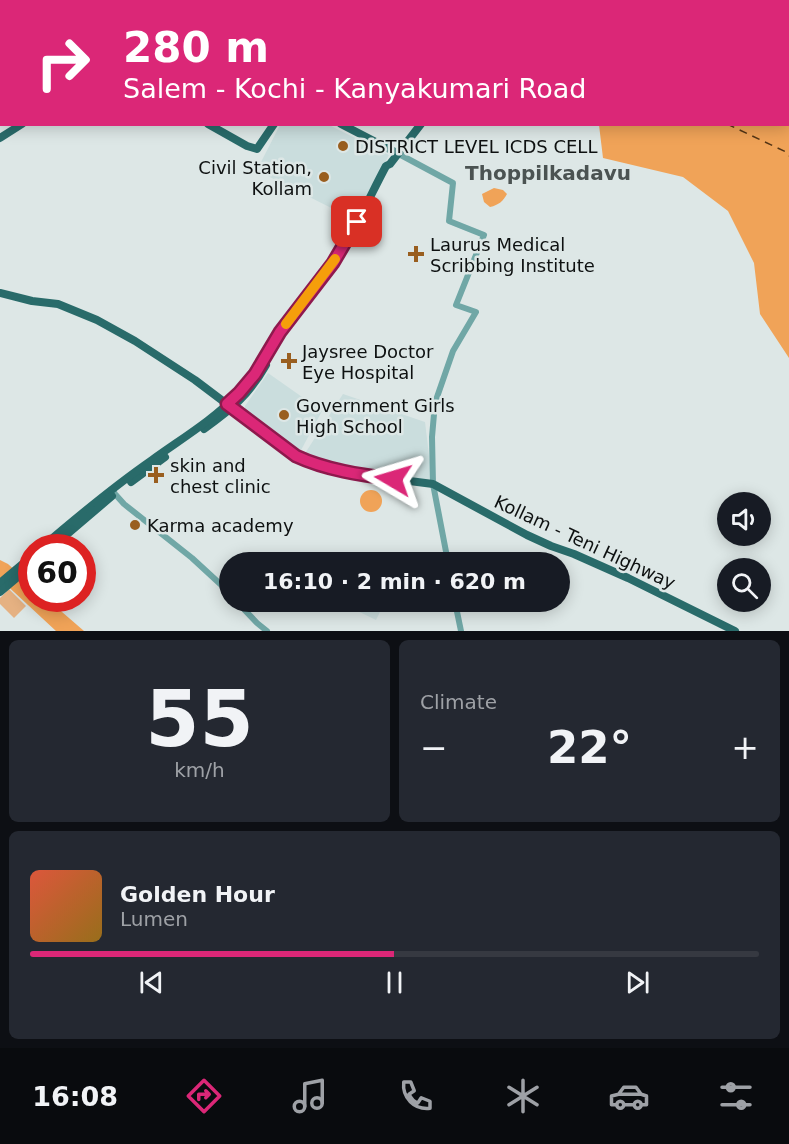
<!DOCTYPE html>
<meta charset="utf-8">
<style>
:root{--surface:#171b24;--page:#242831;--text:#f1f3f6;--muted:#9ea1a6;--line:#363941;--accent:#db2777}
body{margin:0;font-family:"DejaVu Sans",sans-serif;background:var(--page);color:var(--text);height:100vh;display:flex;flex-direction:column;font-size:22px;white-space:nowrap}
*{box-sizing:border-box;margin:0}
p{font-size:20px;color:var(--muted)}
.icon{flex:none;width:33px;height:33px;fill:none;stroke:currentColor;stroke-width:2;stroke-linecap:round;stroke-linejoin:round}
.map{position:relative;height:631px;overflow:hidden}
.side{display:flex;flex-direction:column;gap:9px;padding:9px;background:#0d0f14;flex:1}
.side>*{flex:none}
.hud{position:absolute;left:0px;top:0px;width:789px;height:126px;box-shadow:0 3px 15px #0003;background:#db2777;color:#fff;overflow:hidden}
.buttons{position:absolute;left:717px;top:492px;display:grid;gap:12px}
.buttons a{display:grid;place-items:center;width:54px;height:54px;border-radius:50%;background:var(--surface);box-shadow:0 3px 15px #0003;font-size:30px}
.speed{position:absolute;left:18px;top:534px;display:flex;gap:12px;font-size:30px;font-weight:700;text-align:center}
.speed>*{display:grid;place-content:center;width:78px;height:78px;border-radius:50%;background:var(--surface);box-shadow:0 3px 15px #0003;line-height:1}
.speed .limit{border:9px solid #d22;background:#fff;color:#111}
.pin{position:absolute;display:grid;place-items:center;width:51px;height:51px;color:#fff;margin:-26px;border-radius:12px;box-shadow:0 3px 9px #0006}
.me{position:absolute;width:66px;margin:-33px;rotate:277deg;stroke-linejoin:round;filter:drop-shadow(0 0 4px #0008)}
.turn{display:flex;align-items:center;gap:21px;height:126px;padding:0 24px;font-size:27px}
.turn .icon{width:78px;height:78px;stroke-width:2.5}
.turn b{display:block;font-size:42px;line-height:51px}
.big{font-size:45px;font-weight:800;line-height:1.1}
.side .widget{flex:1;display:flex;flex-direction:column;justify-content:center;gap:9px;min-width:0;padding:0 21px;border-radius:9px;background:var(--page)}
.side .dial{align-items:center;gap:0}
.dial b{font-size:78px;line-height:1}
.song{display:flex;align-items:center;gap:18px}
.cover{width:72px;height:72px;border-radius:9px;background:linear-gradient(135deg,hsl(10 70% 55%),hsl(40 70% 35%))}
.played{height:6px;border-radius:3px;background:linear-gradient(90deg,var(--accent) 50%,var(--line) 50%)}
.keys{display:flex;justify-content:space-around;direction:ltr}
.heat{display:flex;justify-content:space-between;align-items:center;font-size:33px;direction:ltr}
.side .tiles{flex:1;display:grid;gap:9px;grid-template-columns:1fr 1fr}
.widget:last-child{grid-column:span 2}
.trip{position:absolute;left:219px;top:552px;width:351px;height:60px;border-radius:30px;background:var(--surface);box-shadow:0 3px 15px #0003;font-weight:800;line-height:60px;text-align:center}
.dock{display:flex;height:96px;justify-content:space-around;align-items:center;background:#090b0e;color:var(--muted)}
.dock .icon{width:42px;height:42px}
.dock .current{color:var(--accent)}
.dock b{font-size:27px;color:var(--text)}
.map>svg:first-child{display:block}
.built{fill:#cadddd}
.green{fill:#e5b182}
.water{fill:#f0a358}
.lines{fill:none;stroke-linecap:round;stroke-linejoin:round}
.ferry{stroke:#543515;stroke-width:1.5;stroke-dasharray:8 6;stroke-linecap:butt}
.minor{stroke:#70a7a6;stroke-width:6}
.major{stroke:#296b6a;stroke-width:8}
.route-casing{stroke:#8e194d;stroke-width:15}
.route{stroke:#db2777;stroke-width:10}
.slow{stroke:#f59e0b;stroke-width:10}
.poi-dot{fill:#995e1f;stroke:#dde7e6;stroke-width:2}
.labels{text-anchor:middle;dominant-baseline:central;stroke-width:5;stroke-linejoin:round;paint-order:stroke}
.poi-label{font-size:18px;fill:#0e1111;stroke:#dde7e6;text-anchor:start}
.street-label{font-size:18px;fill:#0e1111;stroke:#dde7e6}
.neighbourhood-label{font-size:20px;font-weight:bold;fill:#4b5352;stroke:#dde7e6}
</style>
<div class="map">
<svg width="789" height="631" viewBox="0 0 789 631">
<rect width="100%" height="100%" fill="#dde7e6"/>
<g class="built">
<polygon points="280,125 329,125 389,155 355,220 260,172 260,164"/>
<polygon points="268,373 322,411 300,452 251,417 245,409 245,406"/>
<polygon points="343,394 425,422 432,480 384,475 313,460 304,455"/>
<polygon points="342,602 385,602 376,620 341,603"/>
</g>
<polygon class="green" points="9,589 26,606 14,618 0,604 0,598"/>
<g class="water">
<polygon points="789,31 789,358 760,314 754,263 728,211 683,177 603,158 599,125 788,124 788,32"/>
<path d="M494,188L503,190L507,194C503,201 499,205 490,207L484,202L482,194Z"/>
<circle cx="371" cy="501" r="11"/>
<polygon points="0,560 8,564 31,585 32,598 47,599 84,631 56,631 0,579"/>
</g>
<g class="lines">
<polyline class="ferry" points="727,124 786,152 789,156"/>
<g class="minor">
<polyline points="336,0 337,2"/>
<polyline points="0,30 2,31"/>
<polyline points="397,153 453,183 449,221 484,235 456,305 476,312 453,351 436,400 434,414 432,437 433,484 448,562"/>
<polyline points="113,490 115,494 124,504 192,558 230,593"/>
<polyline points="237,602 257,623 267,631"/>
<polyline points="455,602 461,631"/>
</g>
<g class="major">
<polyline points="194,2 196,0"/>
<polyline points="624,2 625,0"/>
<polyline points="208,124 247,146 257,149 274,124"/>
<polyline points="341,124 397,153"/>
<polyline points="0,138 22,124"/>
<polyline points="0,293 32,301 58,304 97,320 135,341 195,380 296,456 307,461 355,474 433,484 527,535 551,546 574,554 628,578 735,631"/>
<path d="M204,429C232,409 249,395 266,365"/>
<polyline points="131,482 165,457"/>
<path d="M41,548C77,517 113,487 152,460C181,439 213,420 238,394C257,376 267,352 281,330C298,307 318,286 334,262C354,232 369,198 386,166L390,164L421,124"/>
<polyline points="51,548 112,496"/>
<polyline points="0,583 32,556"/>
<polyline points="0,592 32,565"/>
</g>
</g>
<g class="lines">
<g class="route-casing">
<path id="route" d="M357,222L333,263L280,332L255,374L239,393L227,404L296,456C326,470 361,475 393,479"/>
</g>
<use href="#route" class="route"/>
<polyline class="slow" points="286,324 335,259"/>
</g>
<g class="poi-dot">
<circle cx="343" cy="146" r="6"/>
<circle cx="324" cy="177" r="6"/>
<path d="M413 245h6v6h6v6h-6v6h-6v-6h-6v-6h6z"/>
<path d="M286 352h6v6h6v6h-6v6h-6v-6h-6v-6h6z"/>
<circle cx="284" cy="415" r="6"/>
<path d="M153 466h6v6h6v6h-6v6h-6v-6h-6v-6h6z"/>
<circle cx="135" cy="525" r="6"/>
</g>
<g class="labels">
<g class="poi-label">
<text x="355" y="146">DISTRICT LEVEL ICDS CELL</text>
<text x="312" y="167" text-anchor="end">Civil Station,<tspan x="312" dy="21">Kollam</tspan></text>
<text x="430" y="244">Laurus Medical<tspan x="430" dy="21">Scribbing Institute</tspan></text>
<text x="302" y="351">Jaysree Doctor<tspan x="302" dy="21">Eye Hospital</tspan></text>
<text x="296" y="405">Government Girls<tspan x="296" dy="21">High School</tspan></text>
<text x="170" y="465">skin and<tspan x="170" dy="21">chest clinic</tspan></text>
<text x="147" y="525">Karma academy</text>
</g>
<g class="street-label">
<text transform="translate(585 542) rotate(25)">Kollam - Teni Highway</text>
</g>
<g class="neighbourhood-label">
<text x="548" y="173">Thoppilkadavu</text>
</g>
</g>
</svg>
<div class="buttons">
<a><svg class="icon" aria-label="sound" viewBox="0 0 24 24"><path d="M4 9h4l5-4v14l-5-4H4zM17 9q2 3 0 6"/></svg></a>
<a><svg class="icon" aria-label="search" viewBox="0 0 24 24"><circle cx="10" cy="10" r="6"/><path d="M15 15l6 6"/></svg></a>
</div>
<div class="speed"><div class="limit">60</div></div>
<div class="pin" style="left:357px;top:222px;background:#d93025"><svg class="icon" aria-label="arrive" viewBox="0 0 24 24"><path d="M6 21V4h12l-3 4 3 4H6"/></svg></div>
<svg class="me" style="left:393px;top:479px" viewBox="-20 -20 40 40"><path d="M0-17L14 15 0 8-14 15z" fill="#db2777" stroke="#fff" stroke-width="4"/></svg>
<div class="trip">16:10 · 2 min · 620 m</div>
<div class="hud">
<div class="turn"><svg class="icon" aria-label="right" viewBox="0 0 24 24"><path d="M7 20v-9h11M14 6l5 5-5 5"/></svg><div><b>280 m</b>Salem - Kochi - Kanyakumari Road</div></div>
</div>
</div>
<section class="side">
<div class="tiles">
<div class="widget dial"><b>55</b><p>km/h</p></div>
<div class="widget"><p>Climate</p>
<div class="heat"><a>−</a><b class="big">22°</b><a>+</a></div>
</div>
<div class="widget">
<div class="song"><i class="cover"></i><div><b>Golden Hour</b><p>Lumen</p></div></div>
<div class="played"></div>
<div class="keys"><svg class="icon" aria-label="previous" viewBox="0 0 24 24"><path d="M18 5L8 12l10 7zM5 5v14"/></svg><svg class="icon" aria-label="pause" viewBox="0 0 24 24"><path d="M8 5v14M16 5v14"/></svg><svg class="icon" aria-label="next" viewBox="0 0 24 24"><path d="M6 5l10 7-10 7zM19 5v14"/></svg></div>
</div>
</div>
</section>
<nav class="dock">
<b>16:08</b>
<svg class="icon current" aria-label="directions" viewBox="0 0 24 24"><path d="M12 3l9 9-9 9-9-9zM9 14v-3h6M13 9l2 2-2 2"/></svg>
<svg class="icon" aria-label="music" viewBox="0 0 24 24"><path d="M9 18V5l10-2v13"/><circle cx="6" cy="18" r="3"/><circle cx="16" cy="16" r="3"/></svg>
<svg class="icon" aria-label="phone" viewBox="0 0 24 24"><path d="M5 4h4l2 5-3 2q2 4 5 5l2-3 5 2v4C11 20 4 13 5 4z"/></svg>
<svg class="icon" aria-label="climate" viewBox="0 0 24 24"><path d="M12 3v18M4 7l16 10M4 17L20 7"/></svg>
<svg class="icon" aria-label="car" viewBox="0 0 24 24"><path d="M5 17H2v-5l4-1 3-4h7l3 4 3 1v5h-3M9 17h6M6 11h13"/><circle cx="7" cy="17" r="2"/><circle cx="17" cy="17" r="2"/></svg>
<svg class="icon" aria-label="filters" viewBox="0 0 24 24"><path d="M4 7h16M4 17h16"/><circle cx="9" cy="7" r="2"/><circle cx="15" cy="17" r="2"/></svg>
</nav>
